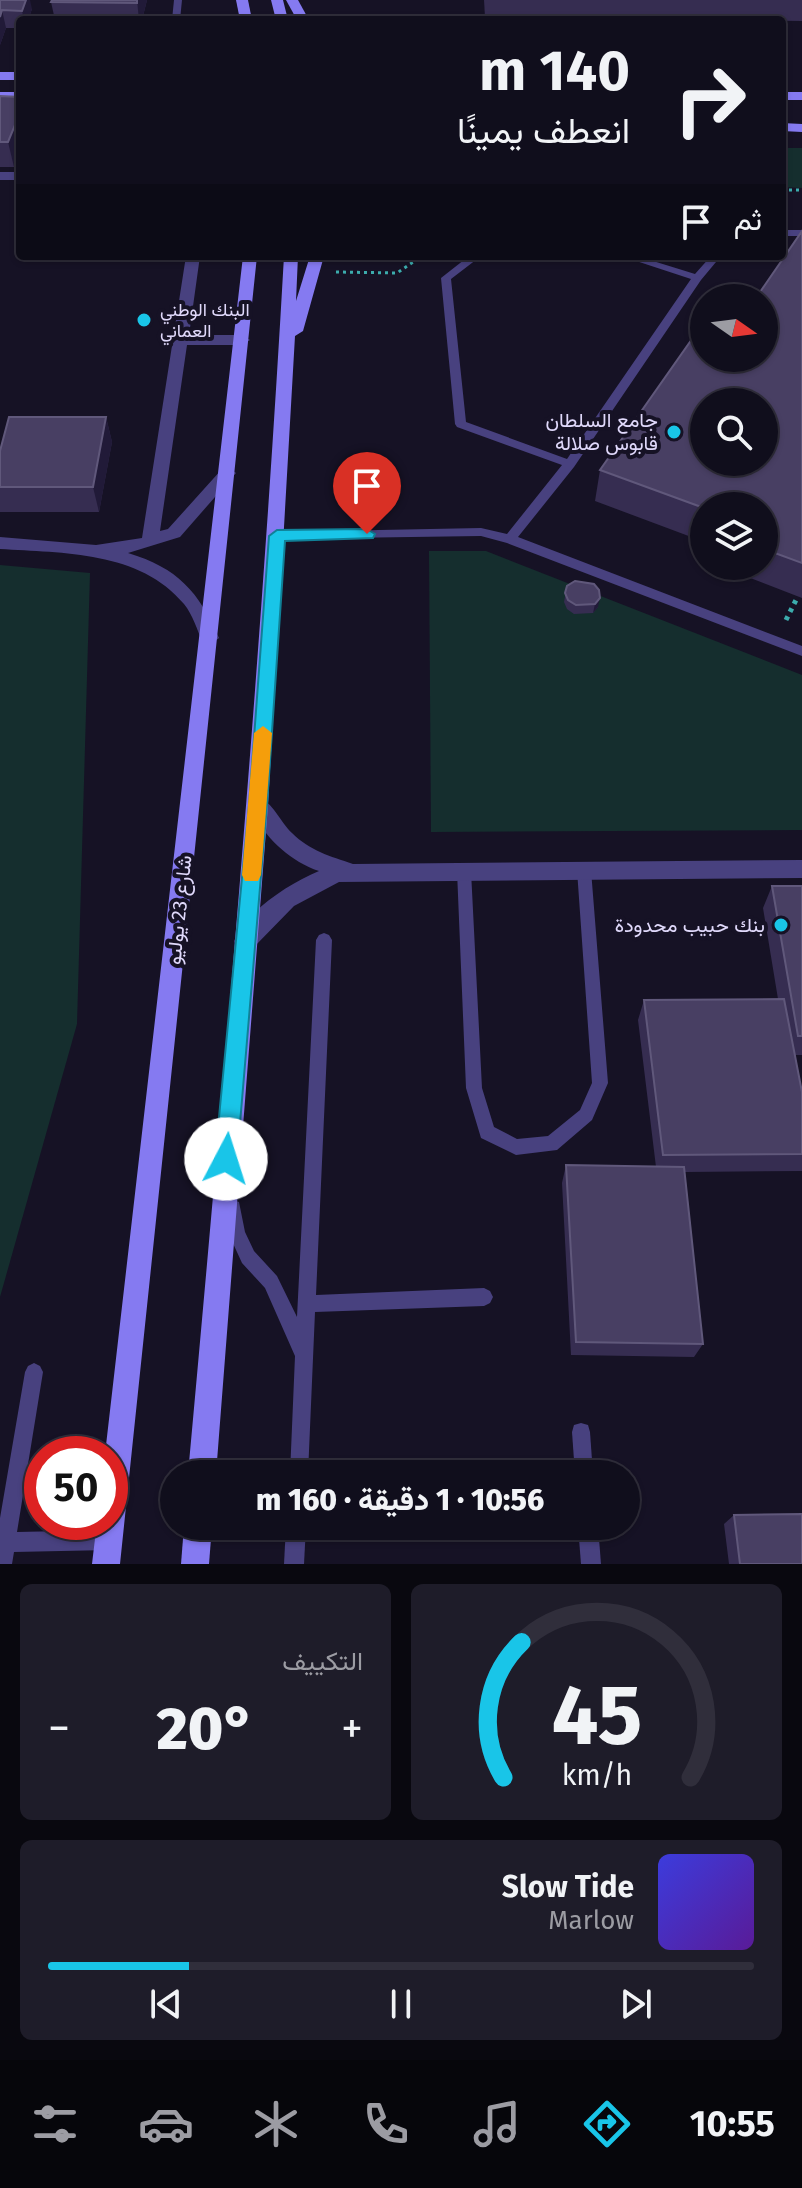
<!DOCTYPE html>
<html lang="ar">
<meta charset="utf-8">
<style>
:root{--surface:#100e1c;--page:#1e1c29;--text:#f1f3f6;--muted:#9c9ca3;--line:#302e3b;--accent:#19c5e8}
body{margin:0;font-family:"Fira Sans",Vazirmatn,sans-serif;background:var(--page);color:var(--text);direction:rtl;height:100vh;display:flex;flex-direction:column;font-size:30px;white-space:nowrap}
*{box-sizing:border-box;margin:0}
p{font-size:26px;color:var(--muted)}
.icon{flex:none;width:44px;height:44px;fill:none;stroke:currentColor;stroke-width:2;stroke-linecap:round;stroke-linejoin:round}
.map{position:relative;height:1564px;overflow:hidden;direction:ltr}
.sheet{display:flex;flex-direction:column;gap:20px;padding:20px;background:#09080f;flex:1}
.sheet>*{flex:none}
.top-card{position:absolute;left:16px;top:16px;width:770px;height:244px;border-radius:8px;box-shadow:0 2px 6px #0004,0 0 0 2px var(--line);direction:rtl;background:#100e1c;color:var(--text);overflow:hidden}
.needle{width:52px;rotate:104deg}
.fabs{position:absolute;left:690px;top:284px;display:grid;gap:16px}
.fabs a{display:grid;place-items:center;width:88px;height:88px;border-radius:50%;background:var(--surface);box-shadow:0 2px 6px #0004,0 0 0 2px var(--line);font-size:40px}
.speed{position:absolute;left:24px;top:1436px;display:flex;gap:16px;font-size:40px;font-weight:700;text-align:center}
.speed>*{display:grid;place-content:center;width:104px;height:104px;border-radius:50%;background:var(--surface);box-shadow:0 2px 6px #0004,0 0 0 2px var(--line);line-height:1}
.speed .limit{border:12px solid #d22;background:#fff;color:#111}
.pin{position:absolute;display:grid;place-items:center;width:68px;height:68px;color:#fff;margin:-82px -34px;border-radius:50% 50% 50% 0;rotate:-45deg;box-shadow:0 0 8px #0007}
.pin .icon{rotate:45deg}
.me{position:absolute;width:88px;margin:-44px;rotate:5deg;stroke-linejoin:round;filter:drop-shadow(0 0 6px #0008)}
.turn{display:flex;align-items:center;gap:28px;height:168px;padding:0 24px;font-size:36px}
.turn .icon{width:104px;height:104px;stroke-width:2.5}
.turn b{display:block;font-size:56px;line-height:68px}
.then{display:flex;align-items:center;height:76px;padding:0 24px;background:#0003;gap:16px;font-size:30px}
.big{font-size:60px;font-weight:800;line-height:1.1}
.sheet .widget{flex:1;display:flex;flex-direction:column;justify-content:center;gap:12px;min-width:0;padding:0 28px;border-radius:12px;background:var(--page)}
.sheet .dial{align-items:center;gap:0}
.dial svg{height:208px;overflow:visible;fill:none;stroke:var(--line);stroke-width:7;stroke-linecap:round;text-anchor:middle}
.dial text{fill:var(--text);stroke:none}
.song{display:flex;align-items:center;gap:24px}
.cover{width:96px;height:96px;border-radius:12px;background:linear-gradient(135deg,hsl(240 70% 55%),hsl(270 70% 35%))}
.played{height:8px;border-radius:4px;background:linear-gradient(90deg,var(--accent) 20%,var(--line) 20%)}
.keys{display:flex;justify-content:space-around;direction:ltr}
.heat{display:flex;justify-content:space-between;align-items:center;font-size:44px;direction:ltr}
.sheet .tiles{flex:1;display:grid;gap:20px;grid-template-columns:1fr 1fr}
.widget:last-child{grid-column:span 2}
.trip{position:absolute;left:160px;top:1460px;width:480px;height:80px;border-radius:40px;background:var(--surface);box-shadow:0 2px 6px #0004,0 0 0 2px var(--line);font-weight:800;line-height:80px;text-align:center;direction:rtl}
.dock{display:flex;height:128px;justify-content:space-around;align-items:center;background:#06060b;color:var(--muted)}
.dock .icon{width:56px;height:56px}
.dock .selected{color:var(--accent)}
.dock b{font-size:36px;color:var(--text)}
.map>svg:first-child{display:block}
.green{fill:#152e2e}
.lines{fill:none;stroke-linecap:round;stroke-linejoin:round}
.path-far1{stroke:#3cacad;stroke-width:3;stroke-dasharray:3 4;stroke-linecap:butt}
.path{stroke:#3cacad;stroke-width:5;stroke-dasharray:4 5;stroke-linecap:butt}
.service{fill:#48417f;fill-rule:evenodd}
.minor{fill:#48417f;fill-rule:evenodd}
.secondary{fill:#857af1;fill-rule:evenodd}
.wall{fill:#362d51}
.shaded-wall{fill:#211a38}
.building{fill:#483f63;stroke:#60587b;stroke-width:2;fill-rule:evenodd}
.route{fill:#19c5e8;stroke:#108097;stroke-width:2}
.slow{fill:#f59e0b}
.poi-dot{fill:#19c5e8;stroke:#161225;stroke-width:3}
.labels{text-anchor:middle;dominant-baseline:central;stroke-width:8;stroke-linejoin:round;paint-order:stroke}
.far-poi-label{font-size:18px;fill:#e0d9fb;stroke:#161225;text-anchor:start}
.poi-label{font-size:20px;fill:#e0d9fb;stroke:#161225;text-anchor:end}
.street-label{font-size:20px;fill:#e0d9fb;stroke:#161225}
</style>
<div class="map">
<svg width="802" height="1564" viewBox="0 0 802 1564">
<rect width="100%" height="100%" fill="#161225"/>
<g class="green">
<polygon points="782,148 802,148 802,188 782,187"/>
<polygon points="429,551 486,551 802,675 802,830 431,832"/>
<polygon points="0,565 90,573 77,1024 0,1297"/>
</g>
<g class="lines">
<g class="path-far1">
<polyline points="782,190 802,190"/>
<polyline points="336,272 397,273 422,256"/>
</g>
<polyline class="path" points="786,620 798,596"/>
<g class="service">
<polygon points="174,0 182,0 180,20 172,20"/>
<rect x="782" y="230" width="20" height="6"/>
<polygon points="469,256 481,256 451,279 466,422 567,459 691,279 621,256 637,256 695,274 711,256 721,256 701,280 574,467 518,537 802,646 802,656 507,543 481,536 273,539 271,536 277,532 481,528 507,534 562,465 457,427 455,424 441,278"/>
<polygon points="584,864 589,866 591,870 608,1083 592,1120 557,1150 516,1155 481,1138 466,1088 457,871 459,867 464,865 469,867 471,871 482,1088 494,1127 517,1139 548,1136 580,1110 592,1083 577,870 579,866"/>
<polygon points="324,933 329,935 332,940 316,1295 484,1288 490,1291 493,1297 490,1303 484,1306 315,1312 308,1474 290,1474 295,1356 265,1288 242,1263 231,1239 224,1208 227,1202 233,1200 239,1202 245,1232 254,1251 277,1276 297,1317 316,940 319,935"/>
<polygon points="34,1363 40,1366 43,1372 17,1532 109,1530 116,1533 119,1540 116,1547 109,1550 14,1552 12,1564 0,1564 0,1518 25,1372 28,1366"/>
<polygon points="581,1423 588,1425 590,1432 593,1474 575,1474 572,1432 574,1425"/>
<polygon points="286,1526 306,1526 304,1564 284,1564"/>
<polygon points="578,1526 598,1526 601,1564 581,1564"/>
</g>
<g class="minor">
<rect x="0" y="172" width="20" height="8"/>
<path d="M186,256H200L189,335H242L250,340L242,345H187L160,531L168,529L222,469L228,467L236,473L180,537L128,553C178,568 199,592 219,638L210,645L203,643C197,630 193,615 184,604C140,551 63,553 0,549V537L96,545L142,538Z"/>
<path d="M258,797C272,801 281,823 292,833C310,851 330,856 353,864L802,860V878L339,882L294,906L253,948L245,950L237,948L234,941C249,909 287,885 319,871C287,860 263,835 248,805L251,799Z"/>
</g>
<g class="secondary">
<polygon points="236,0 248,0 252,20 240,20"/>
<polygon points="271,0 283,0 288,20 276,20"/>
<polygon points="286,0 298,0 309,20 297,20"/>
<rect x="0" y="72" width="20" height="8"/>
<rect x="0" y="92" width="20" height="8"/>
<rect x="782" y="92" width="20" height="8"/>
<polygon points="782,123 802,124 802,132 782,131"/>
<polygon points="243,256 257,256 120,1564 92,1564 97,1522 110,1522 110,1454 105,1454"/>
<path d="M284,256H298L296,301L310,256H324L303,331L295,336L268,805L216,1474H188C225,1068 261,663 284,256Z"/>
<polygon points="184,1526 212,1526 209,1564 181,1564"/>
</g>
</g>
<g class="wall">
<polygon points="0,0 32,9 28,20 20,20 20,28 6,28 0,45"/>
<polygon points="52,0 147,0 142,20 55,20 51,2"/>
<polygon points="484,0 802,0 802,21 485,17"/>
<polygon points="0,96 20,97 20,152 14,167 0,167"/>
<polygon points="802,231 802,598 719,566 764,566 764,506 704,506 704,560 698,558 702,541 595,501 600,470 764,358"/>
<polygon points="106,417 112,442 99,512 0,512 0,451"/>
<polygon points="567,586 598,607 593,613 574,614 567,609 564,602"/>
<polygon points="772,886 802,886 802,1055 795,1055 802,1092 802,1171 685,1172 703,1344 694,1357 571,1355 562,1183 566,1165 656,1167 638,1020 644,1000 778,999 763,908"/>
<polygon points="734,1515 802,1564 729,1564 724,1524"/>
</g>
<g class="shaded-wall">
<polygon points="26,0 30,0 32,9 28,20 24,20 22,11"/>
<polygon points="137,0 147,0 142,20 139,20"/>
<polygon points="2,10 6,28 0,45 0,17"/>
<polygon points="20,113 20,152 14,167 8,142"/>
<polygon points="106,417 112,442 99,512 93,487"/>
<polygon points="600,598 598,607 593,613 595,604"/>
</g>
<g class="building">
<polygon points="0,0 26,0 22,11 2,10 0,17"/>
<polygon points="52,0 137,0 137,3 51,2"/>
<polygon points="0,96 20,97 20,113 8,142 0,142"/>
<path d="M802,231V563L764,549V506H704V508L600,470L704,322V358H764V298H756ZM704,402H764V462H704Z"/>
<polygon points="9,417 106,417 93,487 0,487 0,451"/>
<polygon points="575,581 594,584 599,590 600,598 595,604 576,605 568,600 565,593 567,586"/>
<polygon points="772,886 802,886 802,1036 798,1036"/>
<polygon points="784,999 802,1092 802,1154 663,1155 644,1000"/>
<polygon points="566,1165 684,1167 703,1344 576,1342"/>
<polygon points="802,1514 802,1564 740,1564 734,1515"/>
</g>
<polygon class="route" points="367,529 375,534 373,538 285,541 267,805 237,1159 233,1166 226,1169 218,1166 215,1159 249,805 269,536 277,530"/>
<polygon class="slow" points="263,726 272,733 261,875 258,881 245,881 242,875 254,733"/>
<g class="poi-dot">
<circle cx="144" cy="320" r="8"/>
<circle cx="674" cy="432" r="8"/>
<circle cx="781" cy="925" r="8"/>
</g>
<g class="labels">
<g class="far-poi-label">
<text x="160" y="310">البنك الوطني<tspan x="160" dy="21">العماني</tspan></text>
</g>
<g class="poi-label">
<text x="658" y="420">جامع السلطان<tspan x="658" dy="23">قابوس صلالة</tspan></text>
<text x="765" y="925">بنك حبيب محدودة</text>
</g>
<g class="street-label">
<text transform="translate(179 910) rotate(-84)">شارع 23 يوليو</text>
</g>
</g>
</svg>
<div class="fabs">
<a><svg class="needle" viewBox="-14 -14 28 28"><path d="M0-13l5 13h-10z" fill="#e53935"/><path d="M0 13l5-13h-10z" fill="#9c9ca3"/></svg></a>
<a><svg class="icon" aria-label="search" viewBox="0 0 24 24"><circle cx="10" cy="10" r="6"/><path d="M15 15l6 6"/></svg></a>
<a><svg class="icon" aria-label="layers" viewBox="0 0 24 24"><path d="M12 4l9 5-9 5-9-5zM3 14l9 5 9-5"/></svg></a>
</div>
<div class="speed"><div class="limit">50</div></div>
<div class="pin" style="left:367px;top:534px;background:#d93025"><svg class="icon" aria-label="arrive" viewBox="0 0 24 24"><path d="M6 21V4h12l-3 4 3 4H6"/></svg></div>
<svg class="me" style="left:226px;top:1159px" viewBox="-20 -20 40 40"><circle r="19" fill="#fff"/><path d="M0-13L10 11 0 6-10 11z" fill="#19c5e8"/></svg>
<div class="trip">10:56 · 1 دقيقة · 160 m</div>
<div class="top-card">
<div class="turn"><svg class="icon" aria-label="right" viewBox="0 0 24 24"><path d="M7 20v-9h11M14 6l5 5-5 5"/></svg><div><b>140 m</b>انعطف يمينًا</div></div>
<div class="then">ثم<svg class="icon" aria-label="arrive" viewBox="0 0 24 24"><path d="M6 21V4h12l-3 4 3 4H6"/></svg></div>
</div>
</div>
<section class="sheet">
<div class="tiles">
<div class="widget dial"><svg viewBox="0 0 100 80">
<path d="M14 69A42 42 0 1 1 86 69"/>
<path d="M14 69A42 42 0 0 1 21 17" stroke="#19c5e8"/>
<text x="50" y="56" font-size="32" font-weight="700">45</text>
<text x="50" y="72" font-size="11">km/h</text>
</svg></div>
<div class="widget"><p>التكييف</p>
<div class="heat"><a>−</a><b class="big">20°</b><a>+</a></div>
</div>
<div class="widget">
<div class="song"><i class="cover"></i><div><b>Slow Tide</b><p>Marlow</p></div></div>
<div class="played"></div>
<div class="keys"><svg class="icon" aria-label="previous" viewBox="0 0 24 24"><path d="M18 5L8 12l10 7zM5 5v14"/></svg><svg class="icon" aria-label="pause" viewBox="0 0 24 24"><path d="M8 5v14M16 5v14"/></svg><svg class="icon" aria-label="next" viewBox="0 0 24 24"><path d="M6 5l10 7-10 7zM19 5v14"/></svg></div>
</div>
</div>
</section>
<nav class="dock">
<b>10:55</b>
<svg class="icon selected" aria-label="directions" viewBox="0 0 24 24"><path d="M12 3l9 9-9 9-9-9zM9 14v-3h6M13 9l2 2-2 2"/></svg>
<svg class="icon" aria-label="music" viewBox="0 0 24 24"><path d="M9 18V5l10-2v13"/><circle cx="6" cy="18" r="3"/><circle cx="16" cy="16" r="3"/></svg>
<svg class="icon" aria-label="phone" viewBox="0 0 24 24"><path d="M5 4h4l2 5-3 2q2 4 5 5l2-3 5 2v4C11 20 4 13 5 4z"/></svg>
<svg class="icon" aria-label="climate" viewBox="0 0 24 24"><path d="M12 3v18M4 7l16 10M4 17L20 7"/></svg>
<svg class="icon" aria-label="car" viewBox="0 0 24 24"><path d="M5 17H2v-5l4-1 3-4h7l3 4 3 1v5h-3M9 17h6M6 11h13"/><circle cx="7" cy="17" r="2"/><circle cx="17" cy="17" r="2"/></svg>
<svg class="icon" aria-label="filters" viewBox="0 0 24 24"><path d="M4 7h16M4 17h16"/><circle cx="9" cy="7" r="2"/><circle cx="15" cy="17" r="2"/></svg>
</nav>
